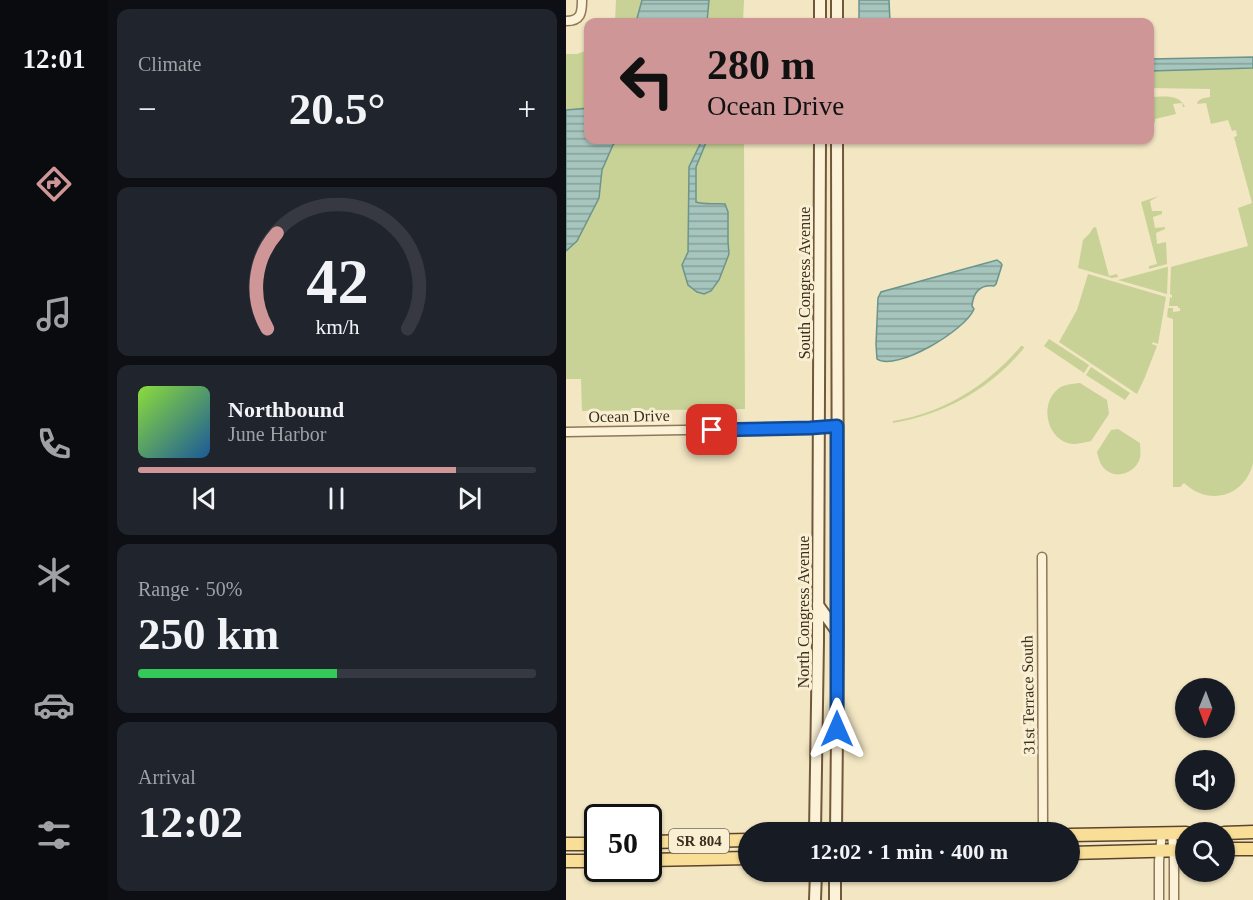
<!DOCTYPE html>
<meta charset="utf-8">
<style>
:root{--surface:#171b24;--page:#20242c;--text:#f1f3f6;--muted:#9ea1a6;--line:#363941;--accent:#ce9697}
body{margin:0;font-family:"Times New Roman",serif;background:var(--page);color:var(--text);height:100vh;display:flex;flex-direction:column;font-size:22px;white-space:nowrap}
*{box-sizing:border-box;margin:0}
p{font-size:20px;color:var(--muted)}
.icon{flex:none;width:33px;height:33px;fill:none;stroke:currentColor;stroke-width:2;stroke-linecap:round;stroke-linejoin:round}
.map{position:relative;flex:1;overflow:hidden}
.details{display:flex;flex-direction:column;gap:9px;padding:9px;background:#0d0f14;width:458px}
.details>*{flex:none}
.banner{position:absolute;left:18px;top:18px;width:570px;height:126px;border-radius:12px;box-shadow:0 2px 4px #0004;background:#ce9697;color:#111;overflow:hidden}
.needle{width:39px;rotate:181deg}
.controls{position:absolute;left:609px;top:678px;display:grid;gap:12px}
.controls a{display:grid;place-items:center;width:60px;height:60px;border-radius:50%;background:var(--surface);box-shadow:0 2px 4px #0004;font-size:30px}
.speed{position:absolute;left:18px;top:804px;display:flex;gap:12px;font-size:30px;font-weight:700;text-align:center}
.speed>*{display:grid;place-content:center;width:78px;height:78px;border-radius:50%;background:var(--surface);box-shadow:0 2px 4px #0004;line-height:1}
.speed .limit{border:3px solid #111;border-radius:9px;background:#fff;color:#111}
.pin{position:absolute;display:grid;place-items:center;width:51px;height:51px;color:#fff;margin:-26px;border-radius:12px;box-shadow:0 3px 9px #0006}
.me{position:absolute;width:66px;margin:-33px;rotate:0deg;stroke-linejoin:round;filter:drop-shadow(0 0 4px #0008)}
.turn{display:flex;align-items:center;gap:21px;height:126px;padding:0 24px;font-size:27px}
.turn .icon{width:78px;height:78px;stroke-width:2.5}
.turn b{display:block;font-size:42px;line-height:51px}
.big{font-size:45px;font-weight:700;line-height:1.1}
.details .widget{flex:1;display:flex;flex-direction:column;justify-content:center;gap:9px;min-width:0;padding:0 21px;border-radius:12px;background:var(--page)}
.details .dial{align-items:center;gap:0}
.dial svg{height:156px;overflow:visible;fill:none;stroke:var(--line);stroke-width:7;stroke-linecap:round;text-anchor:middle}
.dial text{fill:var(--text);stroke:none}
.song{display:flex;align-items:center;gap:18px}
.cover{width:72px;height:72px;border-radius:9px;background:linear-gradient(135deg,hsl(90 70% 55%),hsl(210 70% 35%))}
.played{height:6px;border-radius:3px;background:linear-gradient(90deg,var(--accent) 80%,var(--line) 80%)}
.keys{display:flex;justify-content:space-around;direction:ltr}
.heat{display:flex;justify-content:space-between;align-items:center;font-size:33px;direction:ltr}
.charge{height:9px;border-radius:4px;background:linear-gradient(90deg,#34c759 50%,var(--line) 0)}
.trip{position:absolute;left:172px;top:822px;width:342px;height:60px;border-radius:30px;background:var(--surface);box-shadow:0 2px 4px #0004;font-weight:700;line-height:60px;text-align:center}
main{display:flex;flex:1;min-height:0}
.tab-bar{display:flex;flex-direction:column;width:108px;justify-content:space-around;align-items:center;background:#090b0e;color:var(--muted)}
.tab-bar .icon{width:42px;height:42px}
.tab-bar .current{color:var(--accent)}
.tab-bar b{font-size:27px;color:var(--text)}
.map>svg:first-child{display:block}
.green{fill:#c9d296}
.water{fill:url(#water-rules);stroke:#6b958c;stroke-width:1.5}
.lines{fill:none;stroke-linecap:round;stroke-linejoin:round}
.street-casing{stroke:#8f7758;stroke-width:11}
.secondary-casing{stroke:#71583b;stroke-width:14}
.primary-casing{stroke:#5c442c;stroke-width:15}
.street{stroke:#fcf2d8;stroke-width:8}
.secondary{stroke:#fcf2d8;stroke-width:10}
.primary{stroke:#f9de98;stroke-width:12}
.route-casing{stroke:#114b97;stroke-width:15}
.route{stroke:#1a73e8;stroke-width:10}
.labels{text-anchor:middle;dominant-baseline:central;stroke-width:6;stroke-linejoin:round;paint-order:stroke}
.shield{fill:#f9f0d4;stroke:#756854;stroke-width:1.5}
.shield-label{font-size:15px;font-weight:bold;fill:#3d2e1d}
.street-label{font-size:16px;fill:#3d2e1d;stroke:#f9f0d4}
</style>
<main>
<nav class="tab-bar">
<b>12:01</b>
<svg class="icon current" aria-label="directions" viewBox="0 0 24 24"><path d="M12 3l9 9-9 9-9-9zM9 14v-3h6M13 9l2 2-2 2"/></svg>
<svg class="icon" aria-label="music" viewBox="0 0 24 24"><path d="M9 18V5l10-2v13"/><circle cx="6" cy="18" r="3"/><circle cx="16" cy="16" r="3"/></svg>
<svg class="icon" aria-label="phone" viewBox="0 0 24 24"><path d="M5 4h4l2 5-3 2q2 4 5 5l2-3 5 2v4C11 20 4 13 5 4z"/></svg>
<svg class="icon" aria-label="climate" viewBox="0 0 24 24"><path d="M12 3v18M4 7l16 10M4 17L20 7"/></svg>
<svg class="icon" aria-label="car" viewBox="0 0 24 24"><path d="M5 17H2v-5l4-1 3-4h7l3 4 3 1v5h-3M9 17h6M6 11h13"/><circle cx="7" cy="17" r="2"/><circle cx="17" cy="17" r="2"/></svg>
<svg class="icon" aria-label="filters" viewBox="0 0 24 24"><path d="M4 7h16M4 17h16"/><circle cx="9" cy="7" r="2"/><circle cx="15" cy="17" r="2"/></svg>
</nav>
<section class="details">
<div class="widget"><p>Climate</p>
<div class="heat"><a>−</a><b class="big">20.5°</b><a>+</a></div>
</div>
<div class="widget dial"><svg viewBox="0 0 100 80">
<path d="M14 69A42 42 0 1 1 86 69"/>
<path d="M14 69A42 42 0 0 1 19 20" stroke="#ce9697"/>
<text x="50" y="56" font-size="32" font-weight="700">42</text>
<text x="50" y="72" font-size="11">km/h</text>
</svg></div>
<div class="widget">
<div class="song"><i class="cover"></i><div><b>Northbound</b><p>June Harbor</p></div></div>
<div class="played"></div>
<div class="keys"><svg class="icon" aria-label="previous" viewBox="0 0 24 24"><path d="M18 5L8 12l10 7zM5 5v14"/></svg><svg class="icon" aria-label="pause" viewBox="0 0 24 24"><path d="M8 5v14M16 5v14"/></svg><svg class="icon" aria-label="next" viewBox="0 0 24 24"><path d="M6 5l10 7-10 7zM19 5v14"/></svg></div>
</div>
<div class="widget"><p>Range · 50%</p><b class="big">250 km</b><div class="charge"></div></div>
<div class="widget"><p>Arrival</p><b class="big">12:02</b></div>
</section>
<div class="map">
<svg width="688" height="900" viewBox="0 0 688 900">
<defs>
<pattern id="water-rules" width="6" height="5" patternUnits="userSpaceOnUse" patternTransform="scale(1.5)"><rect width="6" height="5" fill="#a6c5bd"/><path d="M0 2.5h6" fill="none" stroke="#88a099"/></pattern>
</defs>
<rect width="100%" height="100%" fill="#f2e6c3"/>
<g class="green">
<polygon points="50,0 178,0 177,22 49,22"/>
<polygon points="22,50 22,140 178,140 179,409 16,411 15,379 0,379 0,54 11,54"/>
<path d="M687,68V463C679,496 644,507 618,483L614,487H607V319L601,317L602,308H607V312L614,311V308H612V306H603L604,297L606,298V295L604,294L605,267L682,246L672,208L686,203L668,137L671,136L670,130L666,131L662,120L645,124L640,103L631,104C632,98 639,98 644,97V89L584,88V71Z"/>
<path d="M584,97C596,97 613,93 619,107H617L616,103L607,104L610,114L589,119V122L584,126Z"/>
<polygon points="593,196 584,201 586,211 596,211 596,214 587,217 589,228 599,227 599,229 590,233 591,244 600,242 601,264 583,269 583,266 591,264 575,202"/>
<polygon points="530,227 543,276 551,274 552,277 546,278 512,268 517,240 524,233 527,228"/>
<polygon points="602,267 601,294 552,280 601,267"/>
<polygon points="522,274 600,297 592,344 587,342 586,344 591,346 579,377 571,394 493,342 511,310"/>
<polygon points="483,339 523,365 518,373 478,346"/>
<path d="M455,346H457L458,348C424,389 379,414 327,423V421C378,413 422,385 455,346Z"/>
<polygon points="525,367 564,393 559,400 520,375"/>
<path d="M514,383L541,400L543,414L525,441C520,442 512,444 507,444C482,442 472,405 492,389C498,384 507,384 514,383Z"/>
<path d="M552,429L574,443C574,448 575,454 574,458C571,470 554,479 543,472C535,468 533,460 531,452L545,430Z"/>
</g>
<g class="water">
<polygon points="76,0 143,0 141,22 70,22"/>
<polygon points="293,0 323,0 324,22 293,22"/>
<polygon points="687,57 687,68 584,71 584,59"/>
<polygon points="22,108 22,140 51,140 47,145 36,170 33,198 11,241 0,251 0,110"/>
<path d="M136,140H141L130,167V202C138,205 150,203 159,204L162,212V242L163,254L153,280L145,291L138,294L131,292L122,285L116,265L122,252L123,167Z"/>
<path d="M431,260L435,263L436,265L430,284L428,286C414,284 407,293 406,306L408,309C400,330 330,372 311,359L310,344L312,298L315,292Z"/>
</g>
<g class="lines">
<g class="street-casing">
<g id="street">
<path d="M0,21C15,21 16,13 16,0"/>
<polyline points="0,432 177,429 271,426"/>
<polyline points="476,557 477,832"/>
<polyline points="606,833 608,860 608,900"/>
<polyline points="593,900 593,861 596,833"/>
</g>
</g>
<g class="secondary-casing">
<g id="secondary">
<polyline points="254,22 254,0"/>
<polyline points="271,22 271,0"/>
<polyline points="252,605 272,633"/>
<polyline points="249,832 252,641 254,140"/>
<polyline points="270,832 272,633 271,140"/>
<polyline points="269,872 269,900"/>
<polyline points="249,900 250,872"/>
</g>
</g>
<g class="primary-casing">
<g id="primary">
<polyline points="658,833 688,832"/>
<polyline points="504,835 620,833"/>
<polyline points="82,842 183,840"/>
<polyline points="0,844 32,844"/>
<polyline points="658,849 688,849"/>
<polyline points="504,853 620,850"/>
<polyline points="82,860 183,858"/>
<polyline points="0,861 32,861"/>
</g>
</g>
<use href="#street" class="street"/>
<use href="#secondary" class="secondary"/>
<use href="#primary" class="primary"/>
</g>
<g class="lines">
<g class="route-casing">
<polyline id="route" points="146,430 244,428 271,426 271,729"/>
</g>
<use href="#route" class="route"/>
</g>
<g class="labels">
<rect class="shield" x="103" y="829" width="60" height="24" rx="4.5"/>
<g class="shield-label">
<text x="133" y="841">SR 804</text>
</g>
<g class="street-label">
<text transform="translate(238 283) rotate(-90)">South Congress Avenue</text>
<text transform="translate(63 416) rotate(-1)">Ocean Drive</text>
<text transform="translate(237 612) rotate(-90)">North Congress Avenue</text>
<text transform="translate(462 695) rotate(-91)">31st Terrace South</text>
</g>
</g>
</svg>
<div class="controls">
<a><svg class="needle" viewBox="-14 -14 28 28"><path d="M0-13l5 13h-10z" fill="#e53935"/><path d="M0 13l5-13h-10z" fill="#9ea1a6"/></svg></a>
<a><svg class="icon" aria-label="sound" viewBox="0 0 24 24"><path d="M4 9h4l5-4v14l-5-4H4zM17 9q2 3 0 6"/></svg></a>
<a><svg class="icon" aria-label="search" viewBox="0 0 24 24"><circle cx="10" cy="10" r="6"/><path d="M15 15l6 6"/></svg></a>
</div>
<div class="speed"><div class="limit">50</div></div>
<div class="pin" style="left:146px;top:430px;background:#d93025"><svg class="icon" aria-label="arrive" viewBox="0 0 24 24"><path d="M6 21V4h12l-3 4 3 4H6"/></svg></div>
<svg class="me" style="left:271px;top:729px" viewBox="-20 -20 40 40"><path d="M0-17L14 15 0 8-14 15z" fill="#1a73e8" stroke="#fff" stroke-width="4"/></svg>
<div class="trip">12:02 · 1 min · 400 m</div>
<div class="banner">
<div class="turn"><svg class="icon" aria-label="left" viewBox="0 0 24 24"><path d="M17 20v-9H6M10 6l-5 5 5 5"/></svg><div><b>280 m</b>Ocean Drive</div></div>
</div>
</div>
</main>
